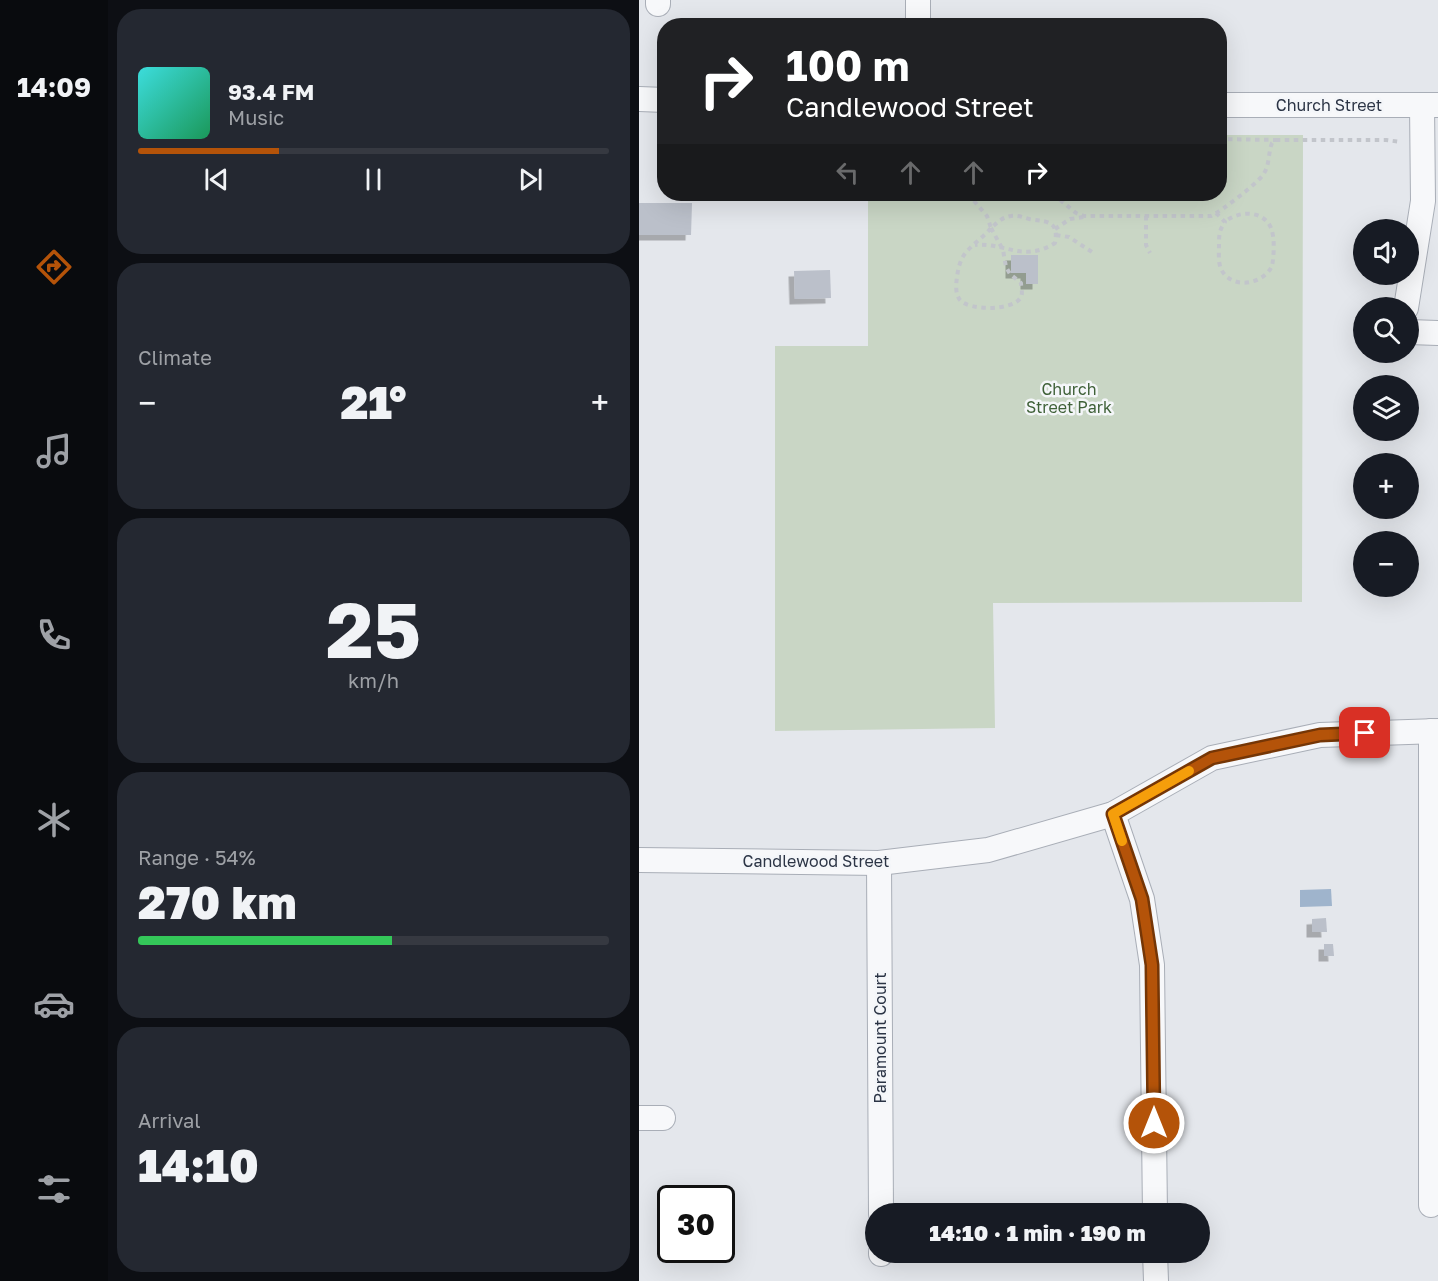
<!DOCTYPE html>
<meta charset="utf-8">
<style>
:root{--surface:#171b24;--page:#242831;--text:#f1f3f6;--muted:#9ea1a6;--line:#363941;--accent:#b45309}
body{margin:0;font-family:"Golos Text",sans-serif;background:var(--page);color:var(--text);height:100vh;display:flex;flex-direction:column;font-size:22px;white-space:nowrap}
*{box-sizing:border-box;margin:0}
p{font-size:20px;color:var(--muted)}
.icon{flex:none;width:33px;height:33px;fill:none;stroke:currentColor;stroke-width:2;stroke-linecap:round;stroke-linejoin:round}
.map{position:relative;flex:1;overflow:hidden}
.panel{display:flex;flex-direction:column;gap:9px;padding:9px;background:#0d0f14;width:531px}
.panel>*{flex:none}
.guide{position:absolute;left:18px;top:18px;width:570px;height:183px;border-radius:24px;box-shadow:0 6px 24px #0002;background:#202124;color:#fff;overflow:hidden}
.controls{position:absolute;left:714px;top:219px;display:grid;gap:12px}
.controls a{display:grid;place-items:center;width:66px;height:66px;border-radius:50%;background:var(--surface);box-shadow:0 6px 24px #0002;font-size:30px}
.speed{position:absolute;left:18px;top:1185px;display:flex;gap:12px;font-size:30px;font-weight:700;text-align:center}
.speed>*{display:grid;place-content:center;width:78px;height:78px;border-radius:50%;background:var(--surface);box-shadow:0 6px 24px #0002;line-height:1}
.speed .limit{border:3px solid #111;border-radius:9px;background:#fff;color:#111}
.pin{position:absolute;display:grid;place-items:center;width:51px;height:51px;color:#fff;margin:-26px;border-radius:12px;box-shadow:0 3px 9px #0006}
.me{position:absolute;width:66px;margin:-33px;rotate:0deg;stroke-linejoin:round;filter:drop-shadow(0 0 4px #0008)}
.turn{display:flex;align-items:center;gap:21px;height:126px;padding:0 30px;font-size:27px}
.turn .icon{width:78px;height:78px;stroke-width:2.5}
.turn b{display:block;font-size:42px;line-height:51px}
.lanes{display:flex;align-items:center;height:57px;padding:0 30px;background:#0003;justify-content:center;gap:30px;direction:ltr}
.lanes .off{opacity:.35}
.big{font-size:45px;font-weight:800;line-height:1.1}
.panel .widget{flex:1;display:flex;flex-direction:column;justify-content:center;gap:9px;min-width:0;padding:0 21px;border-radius:24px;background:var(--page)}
.panel .dial{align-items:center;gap:0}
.dial b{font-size:78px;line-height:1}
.song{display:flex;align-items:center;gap:18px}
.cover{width:72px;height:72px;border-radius:9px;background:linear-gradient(135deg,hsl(180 70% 55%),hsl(150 70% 35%))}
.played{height:6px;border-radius:3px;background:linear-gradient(90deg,var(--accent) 30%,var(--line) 30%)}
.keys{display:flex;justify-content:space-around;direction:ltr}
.heat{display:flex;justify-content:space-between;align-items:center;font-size:33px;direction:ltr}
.charge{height:9px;border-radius:4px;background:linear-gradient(90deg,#34c759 54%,var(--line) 0)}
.trip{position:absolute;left:226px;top:1203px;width:345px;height:60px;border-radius:30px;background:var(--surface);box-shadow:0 6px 24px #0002;font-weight:800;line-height:60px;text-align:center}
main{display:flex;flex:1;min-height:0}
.tab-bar{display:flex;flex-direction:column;width:108px;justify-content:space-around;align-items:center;background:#090b0e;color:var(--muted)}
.tab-bar .icon{width:42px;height:42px}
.tab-bar .selected{color:var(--accent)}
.tab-bar b{font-size:27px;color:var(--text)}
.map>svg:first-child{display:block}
.green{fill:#c9d6c5}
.water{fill:#9fb4cc}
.building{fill:#bbc0ca;filter:url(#shadow)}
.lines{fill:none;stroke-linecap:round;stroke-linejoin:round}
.minor-casing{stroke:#a9aeb7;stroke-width:26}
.path{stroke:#c2c5cb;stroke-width:4;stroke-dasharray:4.5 4.5;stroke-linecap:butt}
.minor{stroke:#f7f8fa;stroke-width:24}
.route-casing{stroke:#753606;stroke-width:15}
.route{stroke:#b45309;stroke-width:10}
.slow{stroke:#f59e0b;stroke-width:10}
.labels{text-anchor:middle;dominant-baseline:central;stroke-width:5;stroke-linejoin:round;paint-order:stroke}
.street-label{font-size:16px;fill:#2b3445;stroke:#f4f6f9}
.park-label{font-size:16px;fill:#3f6138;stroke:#f4f6f9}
</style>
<main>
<nav class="tab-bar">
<b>14:09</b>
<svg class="icon selected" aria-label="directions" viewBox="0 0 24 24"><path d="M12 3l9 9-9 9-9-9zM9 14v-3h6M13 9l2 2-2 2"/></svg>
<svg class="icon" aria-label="music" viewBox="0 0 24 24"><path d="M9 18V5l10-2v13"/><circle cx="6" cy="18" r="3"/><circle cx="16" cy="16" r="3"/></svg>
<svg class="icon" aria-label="phone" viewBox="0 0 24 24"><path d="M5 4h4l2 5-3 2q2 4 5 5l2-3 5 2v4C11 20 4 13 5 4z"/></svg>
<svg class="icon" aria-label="climate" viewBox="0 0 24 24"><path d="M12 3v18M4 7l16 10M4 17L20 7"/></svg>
<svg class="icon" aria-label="car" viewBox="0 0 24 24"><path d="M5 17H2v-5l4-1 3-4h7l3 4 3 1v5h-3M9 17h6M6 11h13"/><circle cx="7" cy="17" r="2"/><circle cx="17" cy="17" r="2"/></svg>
<svg class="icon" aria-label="filters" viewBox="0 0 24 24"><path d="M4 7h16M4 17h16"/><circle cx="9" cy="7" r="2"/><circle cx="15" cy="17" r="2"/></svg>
</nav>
<section class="panel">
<div class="widget">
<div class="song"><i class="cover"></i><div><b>93.4 FM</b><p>Music</p></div></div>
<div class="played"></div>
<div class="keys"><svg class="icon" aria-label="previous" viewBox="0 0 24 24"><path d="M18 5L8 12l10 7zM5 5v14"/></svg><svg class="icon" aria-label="pause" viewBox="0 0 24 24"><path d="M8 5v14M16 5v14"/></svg><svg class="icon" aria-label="next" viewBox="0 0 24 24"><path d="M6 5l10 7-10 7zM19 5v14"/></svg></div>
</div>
<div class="widget"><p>Climate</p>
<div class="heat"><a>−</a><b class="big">21°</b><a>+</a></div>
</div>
<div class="widget dial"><b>25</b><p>km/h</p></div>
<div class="widget"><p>Range · 54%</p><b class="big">270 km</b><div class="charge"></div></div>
<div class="widget"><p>Arrival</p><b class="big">14:10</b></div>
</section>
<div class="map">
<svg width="799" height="1281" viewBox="0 0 799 1281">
<defs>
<filter id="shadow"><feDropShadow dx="-5.5" dy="5.5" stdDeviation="0" flood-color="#0004"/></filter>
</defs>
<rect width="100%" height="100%" fill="#e4e7ec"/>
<polygon class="green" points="581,135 664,135 663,602 354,603 356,728 136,731 136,346 229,346 229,194 580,194"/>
<polygon class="water" points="692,889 693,906 661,907 661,890"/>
<g class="building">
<polygon points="0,203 53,203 52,235 0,235"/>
<polygon points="372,255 399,255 399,284 387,284 387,273 372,273"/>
<polygon points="191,270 192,298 156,299 155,271"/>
<polygon points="687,918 688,932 673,932 673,919"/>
<polygon points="685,944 694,944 695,956 685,956"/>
</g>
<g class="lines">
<g class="minor-casing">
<g id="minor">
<polyline points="19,0 19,4"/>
<polyline points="279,0 279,26"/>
<polyline points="0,99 26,100"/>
<polyline points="580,105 799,105"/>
<polyline points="767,308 784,201 783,105"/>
<polyline points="770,332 799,333"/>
<polyline points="792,731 792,1205"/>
<polyline points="474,814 503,899 513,965 516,1214"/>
<polyline points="0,860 240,863 349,850 474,814 573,758 681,735 799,731"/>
<polyline points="240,863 242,1214"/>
<polyline points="0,1118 24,1118"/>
<polyline points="242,1252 242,1254"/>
<polyline points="516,1252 517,1281"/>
</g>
</g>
<g class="path">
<polyline points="580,139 637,140"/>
<path d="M329,194L348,216L352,228C358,223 363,217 372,216C378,215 384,217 390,219C408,222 420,220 416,243C384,263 366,242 336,245"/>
<path d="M414,194L437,213L445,216H572C584,210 616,185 624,175C631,165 629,153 633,143L637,140H747L762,142"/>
<path d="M577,213L586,222C580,230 580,236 580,245C580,252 579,262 582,269C592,290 624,285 633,266C635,256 636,238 632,228C624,209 598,211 586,222"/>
<polyline points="507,216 507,245 511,253"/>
<path d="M352,228L364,250L367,267L371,274L382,283C382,287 384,293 382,297C375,311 330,311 321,300C316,294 317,284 318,277C319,269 321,261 325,255C332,245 344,238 352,228Z"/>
<polyline points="416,229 431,219 445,217"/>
<polyline points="417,235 430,237 453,252"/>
</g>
<use href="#minor" class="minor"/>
</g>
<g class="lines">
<g class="route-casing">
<polyline id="route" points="515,1123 513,965 503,899 474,814 573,758 681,735 726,733"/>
</g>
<use href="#route" class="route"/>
<polyline class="slow" points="483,841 474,814 550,771"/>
</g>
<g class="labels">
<g class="street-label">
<text x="690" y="105">Church Street</text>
<text x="177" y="861">Candlewood Street</text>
<text transform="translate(241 1038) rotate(-90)">Paramount Court</text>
</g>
<g class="park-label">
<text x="430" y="389">Church<tspan x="430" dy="18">Street Park</tspan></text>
</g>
</g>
</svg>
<div class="controls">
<a><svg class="icon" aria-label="sound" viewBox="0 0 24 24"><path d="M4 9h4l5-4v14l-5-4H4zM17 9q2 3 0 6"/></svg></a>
<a><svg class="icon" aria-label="search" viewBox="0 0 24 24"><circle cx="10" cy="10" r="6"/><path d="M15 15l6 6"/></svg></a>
<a><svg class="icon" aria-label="layers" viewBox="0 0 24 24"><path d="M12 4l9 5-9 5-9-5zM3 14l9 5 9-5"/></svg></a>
<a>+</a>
<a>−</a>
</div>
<div class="speed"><div class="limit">30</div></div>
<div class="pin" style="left:726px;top:733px;background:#d93025"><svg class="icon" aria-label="arrive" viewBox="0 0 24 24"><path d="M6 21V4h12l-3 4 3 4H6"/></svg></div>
<svg class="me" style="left:515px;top:1123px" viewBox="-20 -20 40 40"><circle r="17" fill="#b45309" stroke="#fff" stroke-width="3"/><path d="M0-11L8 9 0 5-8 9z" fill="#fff"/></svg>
<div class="trip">14:10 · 1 min · 190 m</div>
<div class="guide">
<div class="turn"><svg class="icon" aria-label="right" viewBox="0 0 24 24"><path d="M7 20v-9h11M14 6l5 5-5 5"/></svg><div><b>100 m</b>Candlewood Street</div></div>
<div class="lanes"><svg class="icon off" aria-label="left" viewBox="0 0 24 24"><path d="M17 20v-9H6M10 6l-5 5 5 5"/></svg><svg class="icon off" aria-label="ahead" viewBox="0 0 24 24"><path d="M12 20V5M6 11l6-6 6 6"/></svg><svg class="icon off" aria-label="ahead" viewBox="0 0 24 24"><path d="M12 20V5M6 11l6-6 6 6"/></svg><svg class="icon" aria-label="right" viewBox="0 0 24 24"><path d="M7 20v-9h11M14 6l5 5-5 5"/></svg></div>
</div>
</div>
</main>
